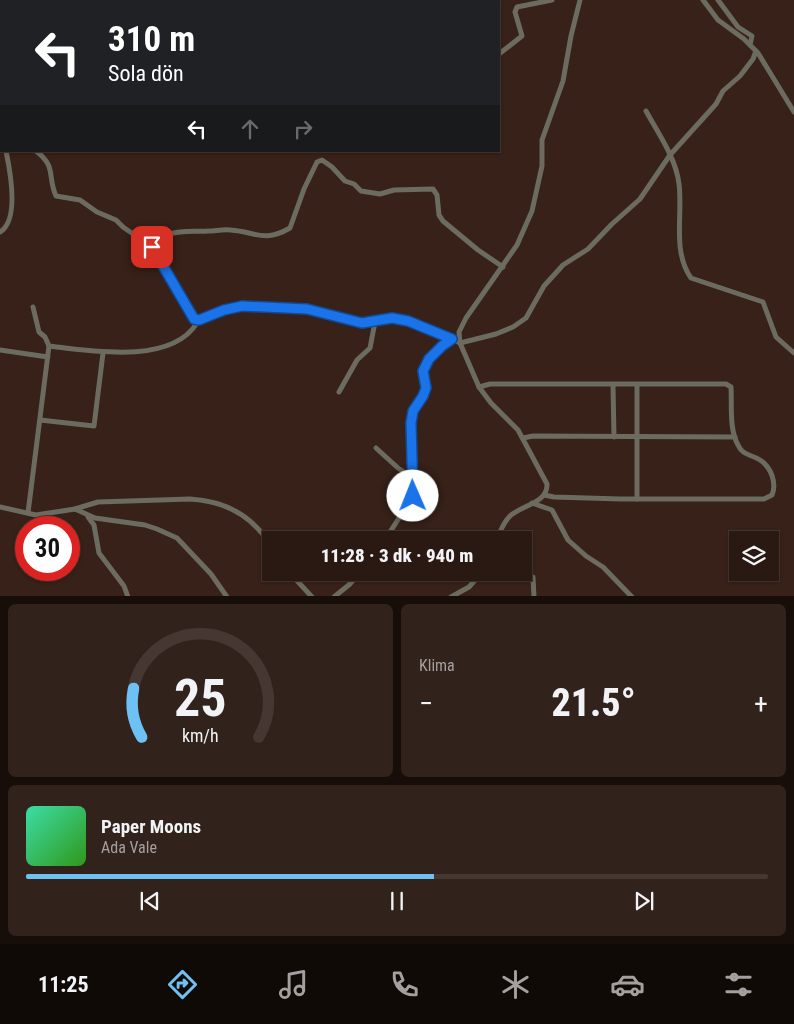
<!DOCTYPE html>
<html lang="tr">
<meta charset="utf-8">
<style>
:root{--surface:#291912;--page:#31221b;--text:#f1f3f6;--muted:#a5a09f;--line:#453832;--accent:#6ec2f3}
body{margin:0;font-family:"Roboto Condensed",sans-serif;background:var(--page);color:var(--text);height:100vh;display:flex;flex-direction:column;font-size:19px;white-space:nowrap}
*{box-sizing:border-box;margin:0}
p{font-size:16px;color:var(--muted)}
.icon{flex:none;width:28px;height:28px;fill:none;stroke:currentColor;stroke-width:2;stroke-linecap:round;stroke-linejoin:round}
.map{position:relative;height:596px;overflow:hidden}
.side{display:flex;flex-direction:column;gap:8px;padding:8px;background:#170e0a;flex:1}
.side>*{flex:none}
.hud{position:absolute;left:0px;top:0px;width:500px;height:152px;box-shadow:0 1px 4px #0004,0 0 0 1px var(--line);background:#202124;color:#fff;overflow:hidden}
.tools{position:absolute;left:729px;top:531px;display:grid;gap:10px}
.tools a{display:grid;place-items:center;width:50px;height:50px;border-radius:0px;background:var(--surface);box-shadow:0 1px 4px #0004,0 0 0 1px var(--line);font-size:25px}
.speed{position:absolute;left:15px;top:516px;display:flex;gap:10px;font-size:25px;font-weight:700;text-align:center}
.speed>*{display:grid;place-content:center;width:65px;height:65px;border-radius:50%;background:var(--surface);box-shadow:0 1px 4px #0004,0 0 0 1px var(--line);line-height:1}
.speed .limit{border:8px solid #d22;background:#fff;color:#111}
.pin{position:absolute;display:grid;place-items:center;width:42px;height:42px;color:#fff;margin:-21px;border-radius:10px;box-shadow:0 2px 8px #0006}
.me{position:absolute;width:55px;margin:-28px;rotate:359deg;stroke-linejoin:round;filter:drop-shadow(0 0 4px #0008)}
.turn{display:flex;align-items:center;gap:18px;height:105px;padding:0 25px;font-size:22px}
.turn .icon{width:65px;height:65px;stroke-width:2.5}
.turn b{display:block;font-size:35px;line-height:42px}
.lanes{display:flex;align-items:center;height:48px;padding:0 25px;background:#0003;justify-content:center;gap:25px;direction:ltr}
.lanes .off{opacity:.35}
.big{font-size:38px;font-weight:800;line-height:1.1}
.side .tile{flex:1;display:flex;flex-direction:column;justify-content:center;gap:8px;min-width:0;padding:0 18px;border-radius:8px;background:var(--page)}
.side .dial{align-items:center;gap:0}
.dial svg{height:130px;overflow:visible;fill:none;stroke:var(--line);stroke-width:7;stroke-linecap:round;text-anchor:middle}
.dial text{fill:var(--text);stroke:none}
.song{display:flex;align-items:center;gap:15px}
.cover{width:60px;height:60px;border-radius:8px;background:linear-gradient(135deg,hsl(160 70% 55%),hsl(110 70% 35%))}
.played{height:5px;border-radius:2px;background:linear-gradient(90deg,var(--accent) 55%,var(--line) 55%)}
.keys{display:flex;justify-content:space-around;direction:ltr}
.heat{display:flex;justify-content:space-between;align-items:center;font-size:28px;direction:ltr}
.side .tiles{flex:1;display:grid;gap:8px;grid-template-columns:1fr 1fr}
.tile:last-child{grid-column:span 2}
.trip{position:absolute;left:262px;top:531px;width:270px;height:50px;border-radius:0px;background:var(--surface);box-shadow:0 1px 4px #0004,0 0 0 1px var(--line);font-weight:800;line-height:50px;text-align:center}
.menu{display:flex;height:80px;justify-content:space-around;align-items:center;background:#100a07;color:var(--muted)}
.menu .icon{width:35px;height:35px}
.menu .current{color:var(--accent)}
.menu b{font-size:22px;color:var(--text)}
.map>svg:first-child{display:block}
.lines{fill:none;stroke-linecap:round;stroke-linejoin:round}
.minor{stroke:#6b6b60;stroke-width:5}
.route-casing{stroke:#114b97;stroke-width:12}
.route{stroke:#1a73e8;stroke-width:9}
</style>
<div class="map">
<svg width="794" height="597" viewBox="0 0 794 597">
<rect width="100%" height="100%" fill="#372118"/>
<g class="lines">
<g class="minor">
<polyline points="21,0 21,1"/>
<polyline points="703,0 718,20 744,39 758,53 794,112"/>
<polyline points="718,0 738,27 752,36 750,45"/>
<polyline points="87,1 88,0"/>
<polyline points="152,1 153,0"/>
<polyline points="191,1 193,0"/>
<polyline points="333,1 336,0"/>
<polyline points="499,54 522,36 515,12 517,7 552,0"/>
<path d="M646,111C658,133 676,158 679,184C683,215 672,251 691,278L763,302L776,337L794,353"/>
<polyline points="0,132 1,134"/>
<path d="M36,151C57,167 47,176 56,196L80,200L97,212L116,220L123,227L152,247L194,319L199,320L224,310L242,306L307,309L362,323L392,318L408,321L452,339"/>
<path d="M0,232C20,220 10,170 6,151"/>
<path d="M153,249C156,244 160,238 166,235C179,230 194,232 208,231C215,231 223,229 231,230C256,232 264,243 290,228L304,189L317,162L322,160L332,167L345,181L354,184L361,191L380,194L394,190L433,189L437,195L439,215L443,221L478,250L503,267"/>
<path d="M33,307L39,332L45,337L49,346C91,351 171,365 197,323L194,319"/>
<polyline points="0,350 48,357"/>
<polyline points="613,385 614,437"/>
<polyline points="637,385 637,499"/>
<path d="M479,387L490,384H726L731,387C732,405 729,429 738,445C743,456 751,454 760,460C771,467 777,483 772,495L764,499H620L554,497L544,495"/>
<polyline points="339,392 357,360 370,348 375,322"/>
<polyline points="40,420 94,426 103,353"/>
<polyline points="523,438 533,436 735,437"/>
<polyline points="376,448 398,468 413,478"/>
<polyline points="532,503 552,510 568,540 586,556 603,567 632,597"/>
<polyline points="0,507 36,515 75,509 95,518 145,525 157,529 177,538 211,574 227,597"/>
<path d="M75,509L98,502L190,499C225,501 253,516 271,546"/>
<polyline points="28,513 49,346"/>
<polyline points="88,517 94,525 99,553 124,586 128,597"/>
<path d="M385,540L413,496L411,423L413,411L423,396L426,388L423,371C430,358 439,348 452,339L460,343L496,334L513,327L526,318L544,286L563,265L588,249L612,224L640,199L670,155L716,104L723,91L740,76L753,59L756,51"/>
<path d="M497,540C500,531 503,523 510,516C522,505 548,503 547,484L518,430L491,403L479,387L460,343L459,332L466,318L517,245L532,211L542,166V140L563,81L571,36L580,0"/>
<polyline points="289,572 312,597"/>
<polyline points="520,572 533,577 534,597"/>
<polyline points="334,597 350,584 360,572"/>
<polyline points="451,597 469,587 482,572"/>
</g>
</g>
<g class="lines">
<g class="route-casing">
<polyline id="route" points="152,247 194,319 199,320 224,310 242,306 307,309 362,323 392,318 408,321 452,339 442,346 429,359 423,371 426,388 423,396 413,411 411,423 413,496"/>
</g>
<use href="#route" class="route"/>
</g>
</svg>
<div class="tools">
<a><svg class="icon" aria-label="layers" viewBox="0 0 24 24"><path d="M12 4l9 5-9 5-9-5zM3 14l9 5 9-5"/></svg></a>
</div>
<div class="speed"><div class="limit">30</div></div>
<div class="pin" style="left:152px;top:247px;background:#d93025"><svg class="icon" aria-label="arrive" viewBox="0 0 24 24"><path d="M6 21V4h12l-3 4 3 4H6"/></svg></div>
<svg class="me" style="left:413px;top:496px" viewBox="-20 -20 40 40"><circle r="19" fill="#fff"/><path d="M0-13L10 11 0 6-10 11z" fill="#1a73e8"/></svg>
<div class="trip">11:28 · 3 dk · 940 m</div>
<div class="hud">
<div class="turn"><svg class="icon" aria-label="left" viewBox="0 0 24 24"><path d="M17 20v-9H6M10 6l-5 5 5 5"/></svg><div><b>310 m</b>Sola dön</div></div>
<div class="lanes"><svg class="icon" aria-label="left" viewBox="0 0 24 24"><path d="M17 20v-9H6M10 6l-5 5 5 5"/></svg><svg class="icon off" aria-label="ahead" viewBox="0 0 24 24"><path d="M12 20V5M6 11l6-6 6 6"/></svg><svg class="icon off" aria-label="right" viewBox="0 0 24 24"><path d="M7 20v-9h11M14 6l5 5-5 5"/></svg></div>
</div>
</div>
<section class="side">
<div class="tiles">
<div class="tile dial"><svg viewBox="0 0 100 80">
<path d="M14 69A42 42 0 1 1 86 69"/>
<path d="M14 69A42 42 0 0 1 9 39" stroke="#6ec2f3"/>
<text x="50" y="56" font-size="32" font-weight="700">25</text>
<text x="50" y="72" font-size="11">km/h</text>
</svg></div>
<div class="tile"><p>Klima</p>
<div class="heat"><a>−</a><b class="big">21.5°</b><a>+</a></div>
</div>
<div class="tile">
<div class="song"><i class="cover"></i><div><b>Paper Moons</b><p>Ada Vale</p></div></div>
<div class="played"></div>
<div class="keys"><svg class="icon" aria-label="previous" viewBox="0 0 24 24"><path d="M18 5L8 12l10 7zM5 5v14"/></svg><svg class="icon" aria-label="pause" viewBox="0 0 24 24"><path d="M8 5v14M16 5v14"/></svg><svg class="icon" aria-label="next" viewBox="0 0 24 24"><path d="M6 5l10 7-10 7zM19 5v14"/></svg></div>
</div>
</div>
</section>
<nav class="menu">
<b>11:25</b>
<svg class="icon current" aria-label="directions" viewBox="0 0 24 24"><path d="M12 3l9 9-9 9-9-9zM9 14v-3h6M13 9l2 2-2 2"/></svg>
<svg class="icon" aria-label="music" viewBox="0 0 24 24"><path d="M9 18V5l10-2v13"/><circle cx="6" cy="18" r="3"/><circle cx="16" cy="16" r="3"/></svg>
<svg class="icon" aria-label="phone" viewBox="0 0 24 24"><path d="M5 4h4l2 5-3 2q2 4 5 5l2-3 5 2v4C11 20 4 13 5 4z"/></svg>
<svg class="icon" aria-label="climate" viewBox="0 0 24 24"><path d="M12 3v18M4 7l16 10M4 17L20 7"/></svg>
<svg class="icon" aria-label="car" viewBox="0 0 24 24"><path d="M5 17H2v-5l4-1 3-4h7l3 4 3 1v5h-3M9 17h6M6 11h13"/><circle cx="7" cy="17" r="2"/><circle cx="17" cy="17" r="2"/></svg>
<svg class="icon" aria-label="filters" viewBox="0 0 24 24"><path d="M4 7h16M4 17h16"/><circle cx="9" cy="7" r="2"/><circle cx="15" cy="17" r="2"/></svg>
</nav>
